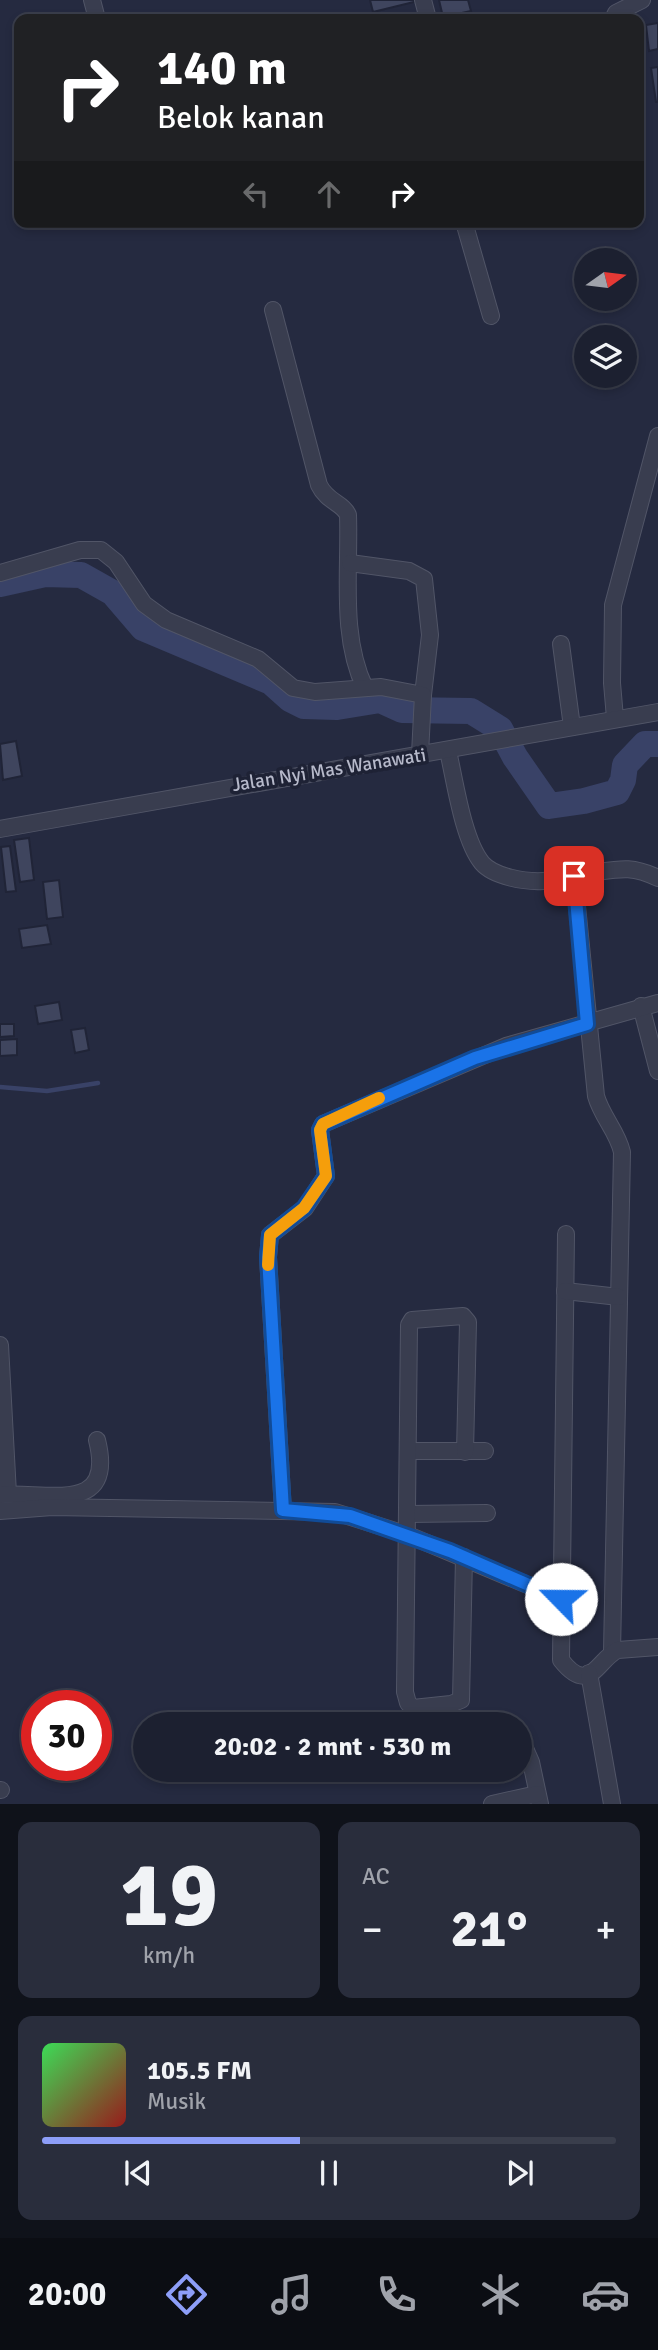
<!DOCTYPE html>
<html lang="id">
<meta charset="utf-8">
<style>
:root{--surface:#1c2030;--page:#292d3c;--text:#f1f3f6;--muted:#a0a3ab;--line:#3a3e4c;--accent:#8d9ef8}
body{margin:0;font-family:Signika,sans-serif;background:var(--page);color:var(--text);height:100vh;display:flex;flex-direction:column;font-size:26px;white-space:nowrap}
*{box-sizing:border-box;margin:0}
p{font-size:23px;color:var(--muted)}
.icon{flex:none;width:38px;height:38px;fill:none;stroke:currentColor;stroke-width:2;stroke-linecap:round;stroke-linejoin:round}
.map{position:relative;height:1804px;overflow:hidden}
.details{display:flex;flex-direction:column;gap:18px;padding:18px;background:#0f121a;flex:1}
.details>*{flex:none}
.guide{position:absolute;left:14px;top:14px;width:630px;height:214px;border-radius:14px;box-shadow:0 4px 10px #0003,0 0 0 2px var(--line);background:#202124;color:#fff;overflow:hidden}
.needle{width:46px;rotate:76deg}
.tools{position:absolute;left:574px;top:248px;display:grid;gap:14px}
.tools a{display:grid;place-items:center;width:63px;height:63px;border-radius:50%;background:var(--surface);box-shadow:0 4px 10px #0003,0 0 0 2px var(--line);font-size:35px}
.speed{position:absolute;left:21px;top:1690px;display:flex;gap:14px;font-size:35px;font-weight:700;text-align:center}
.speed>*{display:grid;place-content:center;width:91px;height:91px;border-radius:50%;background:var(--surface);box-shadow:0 4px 10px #0003,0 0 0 2px var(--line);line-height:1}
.speed .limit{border:10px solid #d22;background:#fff;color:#111}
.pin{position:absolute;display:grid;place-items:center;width:60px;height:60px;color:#fff;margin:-30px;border-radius:14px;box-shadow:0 4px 10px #0006}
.me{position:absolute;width:77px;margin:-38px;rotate:293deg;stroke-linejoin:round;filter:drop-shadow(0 0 5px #0008)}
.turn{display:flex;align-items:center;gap:24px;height:147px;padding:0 28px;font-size:32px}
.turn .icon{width:91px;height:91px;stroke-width:2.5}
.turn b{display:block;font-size:49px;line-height:60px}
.lanes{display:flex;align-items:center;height:66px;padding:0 28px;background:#0003;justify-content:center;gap:35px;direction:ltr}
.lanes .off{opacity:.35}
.big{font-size:52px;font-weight:700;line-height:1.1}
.details .widget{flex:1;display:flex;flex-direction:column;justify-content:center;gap:10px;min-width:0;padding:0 24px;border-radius:14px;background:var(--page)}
.details .dial{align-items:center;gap:0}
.dial b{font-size:91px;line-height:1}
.song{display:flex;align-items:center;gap:21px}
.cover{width:84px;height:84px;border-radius:10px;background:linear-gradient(135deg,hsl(130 70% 55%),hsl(0 70% 35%))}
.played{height:7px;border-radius:4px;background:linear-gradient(90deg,var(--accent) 45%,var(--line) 45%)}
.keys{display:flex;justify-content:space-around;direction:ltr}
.heat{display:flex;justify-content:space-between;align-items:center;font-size:38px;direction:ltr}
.details .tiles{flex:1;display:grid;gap:18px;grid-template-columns:1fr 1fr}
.widget:last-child{grid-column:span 2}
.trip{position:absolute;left:133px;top:1712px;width:399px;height:70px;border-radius:35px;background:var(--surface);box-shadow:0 4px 10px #0003,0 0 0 2px var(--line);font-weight:700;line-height:70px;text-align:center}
.dock{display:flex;height:112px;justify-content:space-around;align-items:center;background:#0b0d13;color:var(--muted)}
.dock .icon{width:49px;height:49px}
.dock .active{color:var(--accent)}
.dock b{font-size:32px;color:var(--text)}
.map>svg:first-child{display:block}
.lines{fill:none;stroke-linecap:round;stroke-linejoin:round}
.stream{stroke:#394267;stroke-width:4.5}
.river{stroke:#394267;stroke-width:26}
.building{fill:#3f455e;stroke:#202437;stroke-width:2}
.minor-casing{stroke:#515567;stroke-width:18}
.minor{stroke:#393d4f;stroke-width:16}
.route-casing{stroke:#114b97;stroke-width:18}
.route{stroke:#1a73e8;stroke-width:12}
.slow{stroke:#f59e0b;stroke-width:12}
.labels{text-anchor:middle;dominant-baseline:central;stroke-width:7;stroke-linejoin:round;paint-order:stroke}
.street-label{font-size:19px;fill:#b6b9ca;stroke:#1e2235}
</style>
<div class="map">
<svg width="658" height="1804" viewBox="0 0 658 1804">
<rect width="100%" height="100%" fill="#252a40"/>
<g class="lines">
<polyline class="stream" points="0,1087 47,1091 98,1083"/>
<polyline class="river" points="0,584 45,574 81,575 113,593 143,628 271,682 290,699 304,706 337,707 380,700 402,710 471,711 500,729 515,757 549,806 584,801 617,792 623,780 625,765 645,744 658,744"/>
</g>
<g class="building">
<polygon points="370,0 418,0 418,1 373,12"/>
<polygon points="439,0 468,0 471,11 443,17"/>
<polygon points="658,23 658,49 649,51 646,25"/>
<polygon points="658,67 658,102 656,102 651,68"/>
<polygon points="16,741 22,776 3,780 0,744"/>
<polygon points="29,838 34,880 20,882 14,840"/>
<polygon points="10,846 16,891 6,892 1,847"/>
<polygon points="59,880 63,917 47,919 43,882"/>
<polygon points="47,925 51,944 22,948 19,929"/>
<polygon points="59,1002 62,1020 38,1024 35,1006"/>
<polygon points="0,1024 14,1024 14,1036 0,1037"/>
<polygon points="85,1028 89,1050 75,1053 71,1030"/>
<polygon points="17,1039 17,1055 0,1056 0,1040"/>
</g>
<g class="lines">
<g class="minor-casing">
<g id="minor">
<polyline points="92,0 97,19"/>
<polyline points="423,0 428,19"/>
<polyline points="613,19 616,13 642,0"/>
<polyline points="464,222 491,316"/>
<path d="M273,310L319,485C327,502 343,503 348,515C350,572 340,636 365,688"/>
<polyline points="350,563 409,571 424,579 430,635 423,695"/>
<polyline points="0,573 80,550 101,550 116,562 144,604 166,620 258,659 293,688 315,692 381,687 423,695 420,754"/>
<polyline points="561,644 572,727"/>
<polyline points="615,718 612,683 613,605 658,436"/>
<path d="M448,751C455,781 463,840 482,863C494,877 526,882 543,881C559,880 575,876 591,873C619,869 631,865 658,878"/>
<polyline points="0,829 658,712"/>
<path d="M574,876L596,1096C602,1117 617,1131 622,1152L612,1652"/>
<polyline points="641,1006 658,1071"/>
<path d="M566,1234L561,1660C590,1697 598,1658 618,1650L658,1647"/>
<polyline points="565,1291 619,1297"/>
<polyline points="0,1345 8,1494"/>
<polyline points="408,1451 485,1451"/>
<path d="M0,1495C47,1491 116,1516 97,1440"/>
<polyline points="0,1511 52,1507 335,1512 408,1535 561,1599"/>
<polyline points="283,1511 268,1257 270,1235 305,1208 326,1176 320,1130 323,1124 506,1046 658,1003"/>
<polyline points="409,1514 487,1513"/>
<polyline points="464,1557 461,1700 451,1704 413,1708 408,1703 405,1692 409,1325 412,1320 463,1316 468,1322 465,1452"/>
<polyline points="589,1673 612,1804"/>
<polyline points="520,1737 531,1762 540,1804"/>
<polyline points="0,1790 1,1790"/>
<polyline points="492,1804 537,1794"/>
</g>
</g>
<use href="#minor" class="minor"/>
</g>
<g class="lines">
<g class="route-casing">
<polyline id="route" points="561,1599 450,1551 350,1516 283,1510 268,1257 270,1235 304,1208 326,1176 320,1130 323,1124 475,1058 587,1024 574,876"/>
</g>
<use href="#route" class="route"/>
<polyline class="slow" points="268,1265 270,1235 304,1208 326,1176 320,1130 323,1124 379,1098"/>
</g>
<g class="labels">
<g class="street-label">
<text transform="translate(329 770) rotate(-9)">Jalan Nyi Mas Wanawati</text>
</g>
</g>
</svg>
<div class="tools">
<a><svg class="needle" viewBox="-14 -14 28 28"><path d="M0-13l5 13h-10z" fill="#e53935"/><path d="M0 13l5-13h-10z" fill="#a0a3ab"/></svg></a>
<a><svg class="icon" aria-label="layers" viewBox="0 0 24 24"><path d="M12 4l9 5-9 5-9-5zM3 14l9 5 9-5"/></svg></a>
</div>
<div class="speed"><div class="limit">30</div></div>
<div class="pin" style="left:574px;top:876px;background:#d93025"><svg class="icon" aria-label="arrive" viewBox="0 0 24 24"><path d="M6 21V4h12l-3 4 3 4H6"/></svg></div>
<svg class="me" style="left:561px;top:1599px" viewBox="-20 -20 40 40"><circle r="19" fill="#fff"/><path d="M0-13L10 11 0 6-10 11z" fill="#1a73e8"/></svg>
<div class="trip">20:02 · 2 mnt · 530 m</div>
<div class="guide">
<div class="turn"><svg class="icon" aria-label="right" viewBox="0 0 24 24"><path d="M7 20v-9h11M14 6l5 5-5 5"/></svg><div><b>140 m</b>Belok kanan</div></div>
<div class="lanes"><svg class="icon off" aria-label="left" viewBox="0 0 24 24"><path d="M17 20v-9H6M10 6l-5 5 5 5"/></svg><svg class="icon off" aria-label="ahead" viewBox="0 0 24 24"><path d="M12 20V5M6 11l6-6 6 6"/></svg><svg class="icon" aria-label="right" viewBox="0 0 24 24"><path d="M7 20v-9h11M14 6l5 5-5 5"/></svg></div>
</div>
</div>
<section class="details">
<div class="tiles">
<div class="widget dial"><b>19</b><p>km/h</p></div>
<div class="widget"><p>AC</p>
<div class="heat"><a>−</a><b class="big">21°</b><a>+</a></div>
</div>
<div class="widget">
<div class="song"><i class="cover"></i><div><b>105.5 FM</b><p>Musik</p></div></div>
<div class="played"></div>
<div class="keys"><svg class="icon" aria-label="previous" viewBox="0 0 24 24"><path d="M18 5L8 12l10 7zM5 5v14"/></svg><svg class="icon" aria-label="pause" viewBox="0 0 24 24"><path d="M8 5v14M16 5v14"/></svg><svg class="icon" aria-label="next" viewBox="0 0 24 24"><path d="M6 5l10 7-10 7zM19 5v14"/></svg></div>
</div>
</div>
</section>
<nav class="dock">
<b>20:00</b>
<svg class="icon active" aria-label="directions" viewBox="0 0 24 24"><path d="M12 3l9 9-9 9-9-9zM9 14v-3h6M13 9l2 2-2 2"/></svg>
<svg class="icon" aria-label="music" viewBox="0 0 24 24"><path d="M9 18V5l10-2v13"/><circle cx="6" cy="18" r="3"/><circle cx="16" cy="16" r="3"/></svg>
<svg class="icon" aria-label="phone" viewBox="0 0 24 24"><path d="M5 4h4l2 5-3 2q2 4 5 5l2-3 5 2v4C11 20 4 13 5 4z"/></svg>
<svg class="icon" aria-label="climate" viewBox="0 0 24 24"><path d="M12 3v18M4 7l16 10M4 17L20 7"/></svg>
<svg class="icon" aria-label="car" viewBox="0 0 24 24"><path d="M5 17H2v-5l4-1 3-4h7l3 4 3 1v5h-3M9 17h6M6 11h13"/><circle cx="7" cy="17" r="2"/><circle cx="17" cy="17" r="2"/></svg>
</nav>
